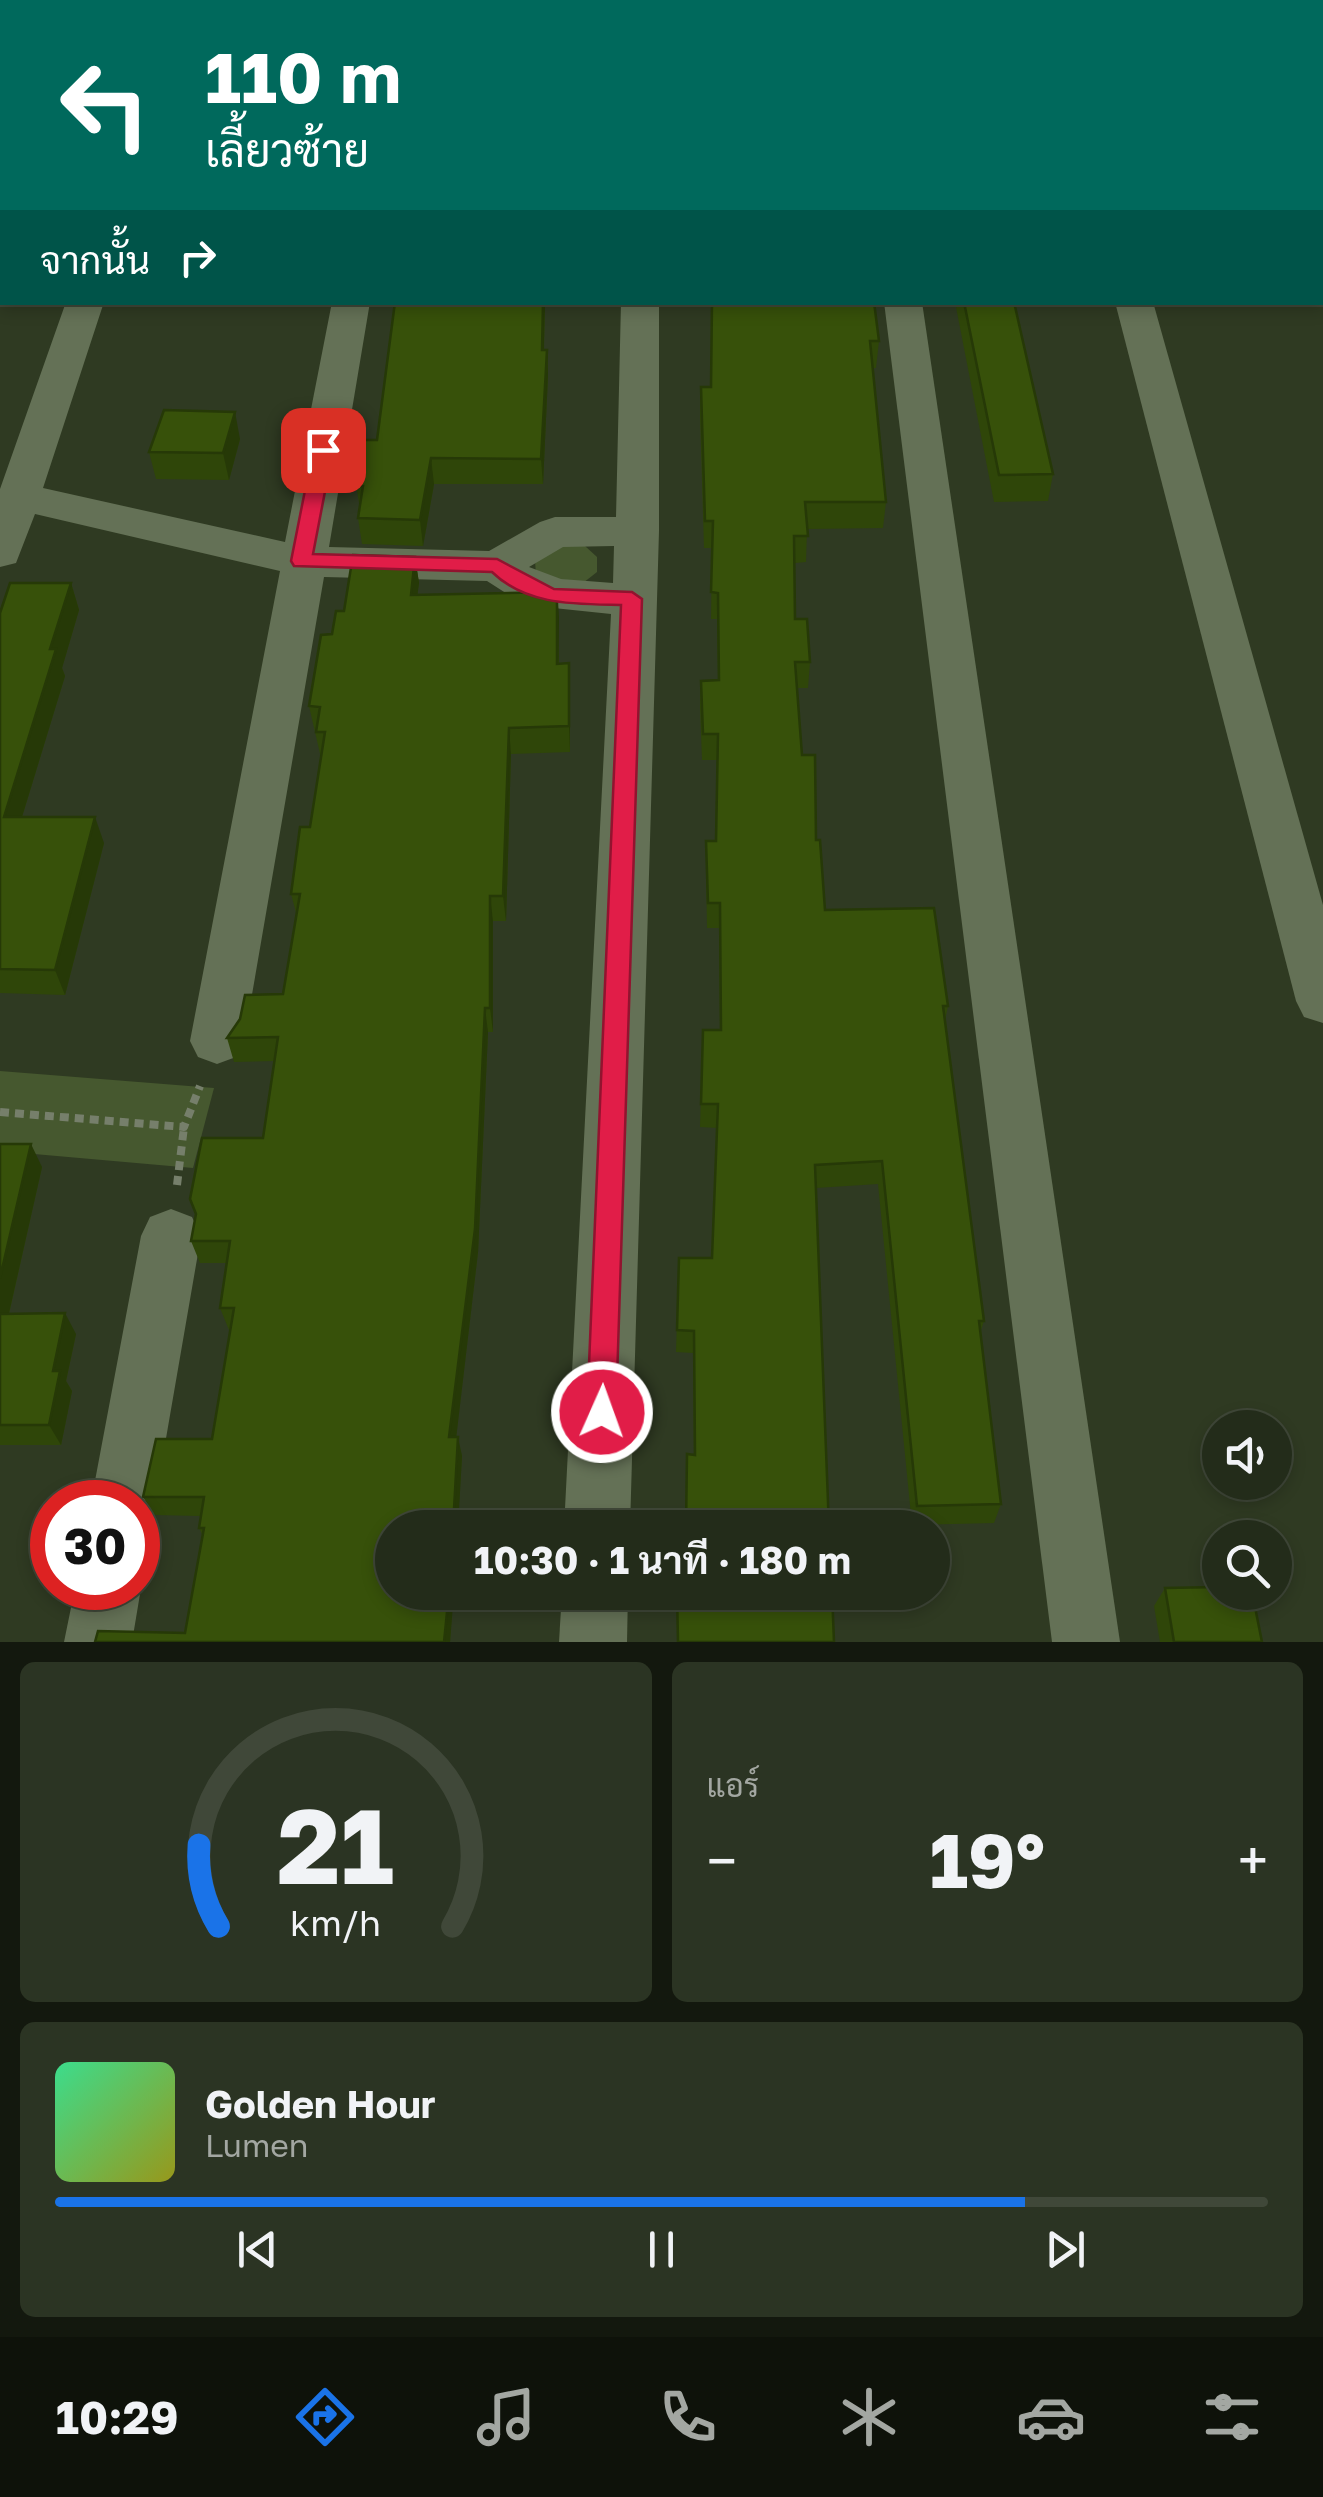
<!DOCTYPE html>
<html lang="th">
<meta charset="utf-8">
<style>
:root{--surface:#232c1a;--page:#2b3423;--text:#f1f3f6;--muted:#a3a7a2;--line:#404839;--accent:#1a73e8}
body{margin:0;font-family:"Golos Text",Sarabun,sans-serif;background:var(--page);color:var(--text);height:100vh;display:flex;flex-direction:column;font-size:38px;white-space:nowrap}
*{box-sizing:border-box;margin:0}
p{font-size:32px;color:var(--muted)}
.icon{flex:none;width:55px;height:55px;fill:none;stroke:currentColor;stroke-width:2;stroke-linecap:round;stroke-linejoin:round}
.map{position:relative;height:1642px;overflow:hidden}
.drawer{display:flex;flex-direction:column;gap:20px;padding:20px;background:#13180e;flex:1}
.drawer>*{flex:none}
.hud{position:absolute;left:0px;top:0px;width:1325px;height:305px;box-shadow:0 5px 15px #0003,0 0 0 2px var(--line);background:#00695c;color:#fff;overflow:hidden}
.controls{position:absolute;left:1202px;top:1410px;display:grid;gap:20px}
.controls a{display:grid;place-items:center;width:90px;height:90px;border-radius:50%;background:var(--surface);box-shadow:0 5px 15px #0003,0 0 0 2px var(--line);font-size:50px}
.speed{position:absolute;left:30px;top:1480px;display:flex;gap:20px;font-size:50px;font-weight:700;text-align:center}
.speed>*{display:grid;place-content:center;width:130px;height:130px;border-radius:50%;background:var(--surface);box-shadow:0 5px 15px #0003,0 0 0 2px var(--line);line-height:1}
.speed .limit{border:15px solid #d22;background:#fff;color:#111}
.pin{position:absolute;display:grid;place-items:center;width:85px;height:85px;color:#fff;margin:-42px;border-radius:20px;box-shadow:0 5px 15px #0006}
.me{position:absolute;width:110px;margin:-55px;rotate:2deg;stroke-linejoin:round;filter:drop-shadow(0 0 8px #0008)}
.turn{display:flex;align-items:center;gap:35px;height:210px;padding:0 40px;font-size:45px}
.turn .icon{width:130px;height:130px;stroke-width:2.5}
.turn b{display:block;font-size:70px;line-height:85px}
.then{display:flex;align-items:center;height:95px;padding:0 40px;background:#0003;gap:20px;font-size:38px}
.big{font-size:75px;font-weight:700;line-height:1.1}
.drawer .widget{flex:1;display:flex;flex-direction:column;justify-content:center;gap:15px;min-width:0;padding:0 35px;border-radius:15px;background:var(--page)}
.drawer .dial{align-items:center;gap:0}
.dial svg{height:260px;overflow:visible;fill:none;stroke:var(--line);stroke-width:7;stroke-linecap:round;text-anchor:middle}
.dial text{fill:var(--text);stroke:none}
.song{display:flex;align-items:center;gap:30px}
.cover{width:120px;height:120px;border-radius:15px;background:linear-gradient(135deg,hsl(150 70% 55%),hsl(60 70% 35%))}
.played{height:10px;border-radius:5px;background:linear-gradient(90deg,var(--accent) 80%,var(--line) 80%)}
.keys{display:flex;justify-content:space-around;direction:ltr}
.heat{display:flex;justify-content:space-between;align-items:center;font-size:55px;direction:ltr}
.drawer .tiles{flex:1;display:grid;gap:20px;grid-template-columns:1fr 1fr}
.widget:last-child{grid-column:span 2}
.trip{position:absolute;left:375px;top:1510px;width:575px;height:100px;border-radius:50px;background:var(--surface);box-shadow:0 5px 15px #0003,0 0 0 2px var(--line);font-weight:700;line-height:100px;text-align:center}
.tabs{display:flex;height:160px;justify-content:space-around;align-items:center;background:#0e120a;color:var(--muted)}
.tabs .icon{width:70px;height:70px}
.tabs .on{color:var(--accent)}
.tabs b{font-size:45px;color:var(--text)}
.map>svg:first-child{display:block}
.green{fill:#46582f}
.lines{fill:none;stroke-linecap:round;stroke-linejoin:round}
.path{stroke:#767f6b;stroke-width:8;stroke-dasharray:9 6;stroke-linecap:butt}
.minor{fill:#647156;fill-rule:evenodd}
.wall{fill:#2f4609}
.shaded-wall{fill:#263907}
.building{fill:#37510a;stroke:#263907;stroke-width:2.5}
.route{fill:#e11d48;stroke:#92132f;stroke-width:2.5}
</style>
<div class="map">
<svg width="1323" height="1642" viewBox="0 0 1323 1642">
<rect width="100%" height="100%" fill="#2f3a22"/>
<g class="green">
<polygon points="555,545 585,546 597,557 597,572 583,583 536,575 535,560"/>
<polygon points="0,1071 214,1088 193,1168 0,1151"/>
</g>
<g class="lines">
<g class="path">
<polyline points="0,1112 184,1127 200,1086"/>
<polyline points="177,1185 184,1127"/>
</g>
<g class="minor">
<rect x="634" y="0" width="32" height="2"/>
<rect x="848" y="0" width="32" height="2"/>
<rect x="1035" y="0" width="32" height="2"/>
<polygon points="1212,0 1244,0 1245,2 1213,2"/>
<rect x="1322" y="59" width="1" height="20"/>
<path d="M66,302H104L43,488L285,542L332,302H370L329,547L489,551L540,522L555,517H616L621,302H659V531L630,1528H564L611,614L544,607L512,597L487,581L324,577L244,1041L236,1057L217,1064L198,1057L190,1041L280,571L35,514L16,563L0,567V489ZM614,546L613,583L561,579L529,567L563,547Z"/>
<polygon points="884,302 922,302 1120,1642 1052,1642"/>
<polygon points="1115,302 1153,302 1323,905 1323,1023 1304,1017 1296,1001"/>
<polygon points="171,1209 192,1217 201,1236 155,1502 146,1525 138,1528 138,1502 91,1502 141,1236 150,1217"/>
<polygon points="138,1579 141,1588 132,1642 64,1642 75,1588 138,1588"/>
<polygon points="562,1592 628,1592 627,1642 559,1642"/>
</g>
</g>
<g class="wall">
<polygon points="898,0 1025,0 1024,2 898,2"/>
<polygon points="395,302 545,302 544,350 547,350 548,375 543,484 434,484 423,546 362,544 358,518 360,508 356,486 377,440"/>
<polygon points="712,302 879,341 876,368 873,368 886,502 883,528 807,529 806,562 795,563 795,619 810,662 808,688 797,688 802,755 816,840 825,910 948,1006 945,1021 984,1321 980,1333 1001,1504 994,1523 912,1525 878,1184 816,1188 694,1455 693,1353 676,1352 679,1258 712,1258 717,1128 700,1127 703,1030 720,1030 719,928 707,928 706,867 706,841 715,841 717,760 702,760 700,707 701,681 718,680 717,619 711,619 712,548 704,548 700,414 701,387 711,387"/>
<polygon points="955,302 1014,302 1053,474 1048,501 994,502"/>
<polygon points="240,439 229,480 156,479 149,452"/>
<polygon points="415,557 419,583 417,595 557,592 559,664 570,689 570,752 511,754 506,921 493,921 493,1032 488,1032 478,1252 456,1437 462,1456 450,1642 95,1642 185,1633 203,1536 199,1528 201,1516 154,1515 143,1497 212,1439 230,1330 229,1330 220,1308 227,1263 200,1263 191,1241 263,1138 274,1061 234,1062 227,1038 283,994 297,916 291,894 310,827 321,758 309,706 332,634 344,611"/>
<polygon points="71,583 79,610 62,668 65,676 22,817 104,843 65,995 0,993 0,613"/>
<polygon points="0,1144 42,1167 9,1314 76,1334 66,1381 72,1391 61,1445 0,1445"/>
<polygon points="1165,1588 1262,1642 1160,1642 1154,1606"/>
</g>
<g class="shaded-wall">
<polygon points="0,258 2,265 2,295 0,301"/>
<polygon points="543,302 545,302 543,376 542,350"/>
<polygon points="547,350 548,375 543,484 541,459"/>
<polygon points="235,412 240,439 229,480 223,453"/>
<polygon points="431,458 434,484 423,546 420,520"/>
<polygon points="415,557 419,583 414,621 411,595"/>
<polygon points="71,583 79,610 62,668 65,676 14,843 4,817 50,649"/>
<polygon points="557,592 559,618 558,690 557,664"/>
<polygon points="569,663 570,689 570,752 569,726"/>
<polygon points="509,728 511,754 506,921 503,896"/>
<polygon points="95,817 104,843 65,995 55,970"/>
<polygon points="490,896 493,921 493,1032 490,1008"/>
<polygon points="485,1008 488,1032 478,1252 454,1456 449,1437"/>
<polygon points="31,1144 42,1167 4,1335 0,1328 0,1278"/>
<polygon points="65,1313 76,1334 66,1381 72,1391 61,1445 49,1425 53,1371"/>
<polygon points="458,1437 462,1456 458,1528 453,1528"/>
<polygon points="449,1592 454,1592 450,1642 444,1642"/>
</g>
<g class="building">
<polygon points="434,0 588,0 588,2 433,2"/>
<polygon points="793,0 846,0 846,2 794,2"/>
<polygon points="904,0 1008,0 1009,2 905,2"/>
<rect x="1322" y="148" width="1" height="83"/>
<polygon points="395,302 543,302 542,350 547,350 541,459 431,458 420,520 358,518 363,486 356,486 365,440 377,440"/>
<polygon points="712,302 874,302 879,341 870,341 886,502 805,502 808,536 794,536 795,619 807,619 810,662 795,662 802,755 815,755 816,840 820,840 825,910 934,908 948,1006 943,1006 984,1321 979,1321 1001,1504 917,1506 882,1161 815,1165 829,1528 686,1528 687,1454 695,1455 694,1331 677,1330 679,1258 712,1258 718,1104 701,1104 703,1030 721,1030 720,903 708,903 706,841 716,841 718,734 703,734 701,681 719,680 718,593 711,592 713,521 705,521 701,387 711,387"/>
<polygon points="964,302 1014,302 1053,474 999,475"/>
<polygon points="164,410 235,412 223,453 149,452"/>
<polygon points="353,555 415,557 411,595 557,592 557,664 569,663 569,726 509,728 503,896 490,896 490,1008 485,1008 475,1229 449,1437 458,1437 453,1528 392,1528 392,1592 449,1592 444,1642 95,1642 98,1631 185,1633 204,1528 199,1528 204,1497 143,1497 156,1439 212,1439 234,1308 220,1308 230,1241 191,1241 196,1214 190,1199 202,1138 263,1138 278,1037 227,1038 240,1019 245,995 283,994 300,894 291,894 300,827 310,827 325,732 316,732 320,707 309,706 321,635 332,634 336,611 344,611"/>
<polygon points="10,583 71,583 50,649 56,649 4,817 95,817 55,970 0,969 0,613"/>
<polygon points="0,1144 31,1144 0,1278"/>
<polygon points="65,1313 53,1371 60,1371 49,1425 0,1425 0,1314"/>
<polygon points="1220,1587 1220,1592 1252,1592 1262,1642 1174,1642 1165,1588"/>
<polygon points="677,1592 832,1592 834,1642 678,1642"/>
</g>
<path class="route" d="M323,444L333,450L313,554L497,559L554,589L632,592L642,599L616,1412L612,1421L602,1425L592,1421L587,1412L621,605C576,604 527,606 492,572L294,566L291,561L313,450Z"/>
</svg>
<div class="controls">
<a><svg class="icon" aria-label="sound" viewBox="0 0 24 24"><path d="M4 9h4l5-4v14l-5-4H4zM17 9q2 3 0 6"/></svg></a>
<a><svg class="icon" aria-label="search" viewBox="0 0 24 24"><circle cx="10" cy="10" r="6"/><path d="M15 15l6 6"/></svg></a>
</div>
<div class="speed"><div class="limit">30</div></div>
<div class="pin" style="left:323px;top:450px;background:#d93025"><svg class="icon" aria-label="arrive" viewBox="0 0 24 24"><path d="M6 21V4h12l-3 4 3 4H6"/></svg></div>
<svg class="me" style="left:602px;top:1412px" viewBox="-20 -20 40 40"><circle r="17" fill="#e11d48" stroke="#fff" stroke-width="3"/><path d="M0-11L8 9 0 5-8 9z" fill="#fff"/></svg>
<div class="trip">10:30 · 1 นาที · 180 m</div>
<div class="hud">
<div class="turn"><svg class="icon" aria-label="left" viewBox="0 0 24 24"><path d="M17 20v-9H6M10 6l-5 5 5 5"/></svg><div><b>110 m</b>เลี้ยวซ้าย</div></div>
<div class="then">จากนั้น<svg class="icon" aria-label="right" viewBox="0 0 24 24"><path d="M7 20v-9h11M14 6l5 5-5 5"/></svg></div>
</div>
</div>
<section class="drawer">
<div class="tiles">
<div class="widget dial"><svg viewBox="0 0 100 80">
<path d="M14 69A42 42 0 1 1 86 69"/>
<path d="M14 69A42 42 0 0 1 8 44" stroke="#1a73e8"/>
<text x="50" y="56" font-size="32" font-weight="700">21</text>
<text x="50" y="72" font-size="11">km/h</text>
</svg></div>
<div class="widget"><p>แอร์</p>
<div class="heat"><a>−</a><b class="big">19°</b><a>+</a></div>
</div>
<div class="widget">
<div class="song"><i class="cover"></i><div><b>Golden Hour</b><p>Lumen</p></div></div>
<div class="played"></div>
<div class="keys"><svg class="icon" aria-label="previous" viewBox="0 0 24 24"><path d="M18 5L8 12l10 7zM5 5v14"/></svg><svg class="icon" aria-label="pause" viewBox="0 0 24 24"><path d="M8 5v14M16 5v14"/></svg><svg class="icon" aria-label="next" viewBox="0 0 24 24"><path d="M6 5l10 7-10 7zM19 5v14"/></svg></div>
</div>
</div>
</section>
<nav class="tabs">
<b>10:29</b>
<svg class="icon on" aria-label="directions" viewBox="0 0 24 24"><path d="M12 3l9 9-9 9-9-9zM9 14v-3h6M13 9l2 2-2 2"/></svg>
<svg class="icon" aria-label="music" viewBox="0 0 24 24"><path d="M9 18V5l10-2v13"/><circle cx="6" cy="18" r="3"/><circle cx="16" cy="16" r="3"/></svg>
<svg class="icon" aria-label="phone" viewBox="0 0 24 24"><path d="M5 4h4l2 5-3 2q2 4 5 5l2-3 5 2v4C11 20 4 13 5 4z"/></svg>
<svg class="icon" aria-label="climate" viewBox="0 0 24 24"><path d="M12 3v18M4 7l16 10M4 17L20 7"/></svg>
<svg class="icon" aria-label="car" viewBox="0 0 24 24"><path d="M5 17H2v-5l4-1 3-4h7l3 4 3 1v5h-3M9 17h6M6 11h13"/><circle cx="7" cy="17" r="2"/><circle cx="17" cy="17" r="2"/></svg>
<svg class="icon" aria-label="filters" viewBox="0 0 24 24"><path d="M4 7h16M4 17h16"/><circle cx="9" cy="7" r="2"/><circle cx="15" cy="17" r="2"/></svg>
</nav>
